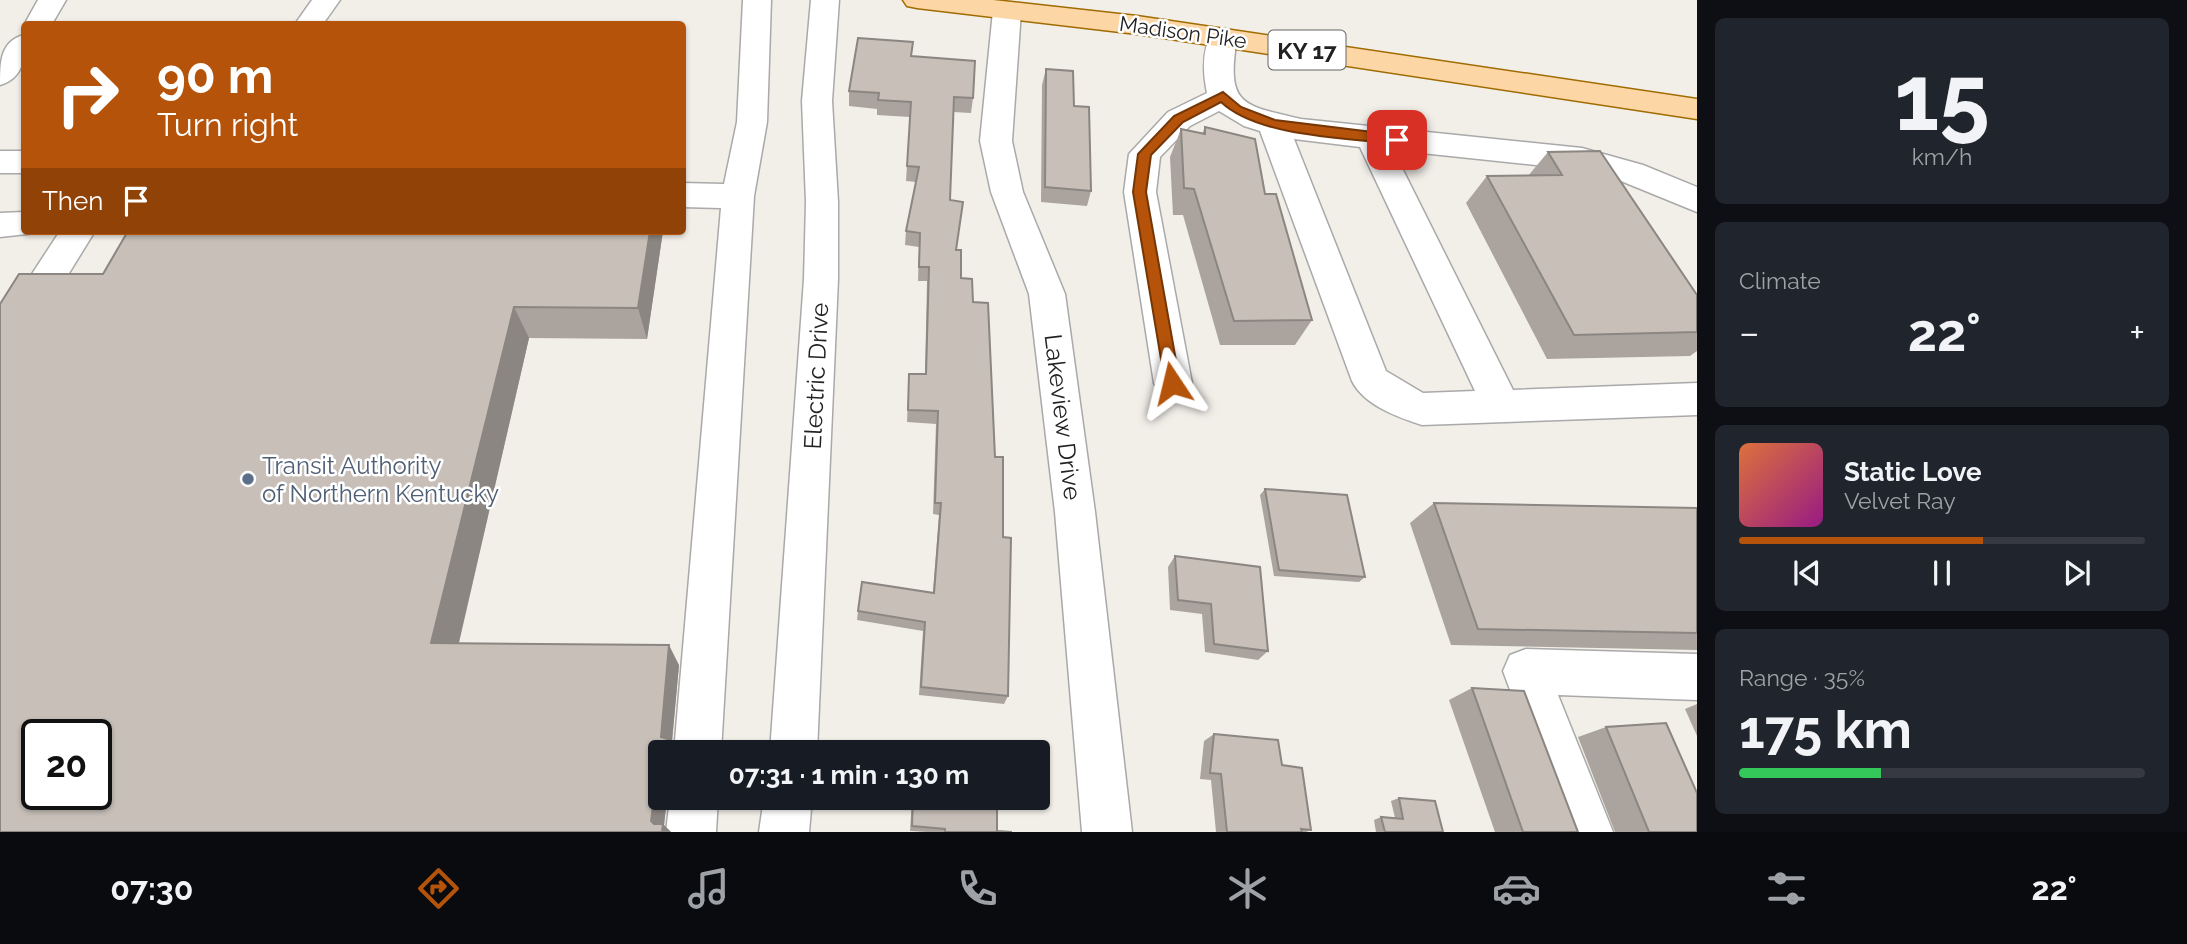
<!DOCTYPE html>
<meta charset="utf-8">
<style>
:root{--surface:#171b24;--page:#20242c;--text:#f1f3f6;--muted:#9ea1a6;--line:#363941;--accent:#b45309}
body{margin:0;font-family:Raleway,sans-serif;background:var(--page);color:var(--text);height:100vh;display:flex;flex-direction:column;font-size:26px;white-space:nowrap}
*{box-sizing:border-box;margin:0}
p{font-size:23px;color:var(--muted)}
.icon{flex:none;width:38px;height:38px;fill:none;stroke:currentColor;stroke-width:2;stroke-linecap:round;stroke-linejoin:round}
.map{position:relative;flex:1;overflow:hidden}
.panel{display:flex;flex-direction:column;gap:18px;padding:18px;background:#0d0f14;width:490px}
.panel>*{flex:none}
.guide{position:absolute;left:21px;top:21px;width:665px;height:214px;border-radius:7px;box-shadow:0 2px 5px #0004;background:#b45309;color:#fff;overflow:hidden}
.speed{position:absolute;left:21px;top:719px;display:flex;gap:14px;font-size:35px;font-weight:700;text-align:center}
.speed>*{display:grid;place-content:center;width:91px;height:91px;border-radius:50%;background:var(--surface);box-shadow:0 2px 5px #0004;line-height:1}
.speed .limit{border:4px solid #111;border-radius:10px;background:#fff;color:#111}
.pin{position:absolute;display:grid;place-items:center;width:60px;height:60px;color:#fff;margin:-30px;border-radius:14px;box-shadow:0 4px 10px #0006}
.me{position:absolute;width:77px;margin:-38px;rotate:350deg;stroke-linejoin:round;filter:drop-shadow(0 0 5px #0008)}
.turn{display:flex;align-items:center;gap:24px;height:147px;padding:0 21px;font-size:32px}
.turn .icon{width:91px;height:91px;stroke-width:2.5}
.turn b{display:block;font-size:49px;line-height:60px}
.then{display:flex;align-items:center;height:66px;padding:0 21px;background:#0003;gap:14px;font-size:26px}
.big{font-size:52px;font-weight:700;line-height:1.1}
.panel .card{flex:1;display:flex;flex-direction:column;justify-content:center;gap:10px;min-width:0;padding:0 24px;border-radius:10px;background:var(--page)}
.panel .dial{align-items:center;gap:0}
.dial b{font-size:91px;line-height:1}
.song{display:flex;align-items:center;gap:21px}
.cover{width:84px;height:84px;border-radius:10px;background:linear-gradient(135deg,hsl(20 70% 55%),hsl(310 70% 35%))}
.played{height:7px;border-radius:4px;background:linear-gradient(90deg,var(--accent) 60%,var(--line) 60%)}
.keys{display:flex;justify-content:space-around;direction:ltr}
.heat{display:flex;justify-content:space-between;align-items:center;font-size:38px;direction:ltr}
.charge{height:10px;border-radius:5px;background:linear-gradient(90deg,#34c759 35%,var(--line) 0)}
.trip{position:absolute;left:648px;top:740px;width:402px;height:70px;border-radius:7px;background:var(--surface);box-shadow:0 2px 5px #0004;font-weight:700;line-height:70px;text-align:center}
.tabs{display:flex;height:112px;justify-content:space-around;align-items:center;background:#090b0e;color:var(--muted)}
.tabs .icon{width:49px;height:49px}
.tabs .on{color:var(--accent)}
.tabs b{font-size:32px;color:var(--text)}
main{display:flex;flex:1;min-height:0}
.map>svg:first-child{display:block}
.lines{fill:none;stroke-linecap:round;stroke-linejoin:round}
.minor-casing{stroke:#a9a9a9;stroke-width:3}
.major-casing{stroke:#a06b00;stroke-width:3}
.minor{fill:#fff;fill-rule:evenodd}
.major{fill:#fcd6a4;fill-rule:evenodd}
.wall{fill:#aba49e}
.shaded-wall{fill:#8b8681}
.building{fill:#c7bfb8;stroke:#8b8681;stroke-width:2;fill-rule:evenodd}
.route{fill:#b45309;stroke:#753606;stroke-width:2}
.service-dot{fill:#5c6f8a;stroke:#fff;stroke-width:2.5}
.labels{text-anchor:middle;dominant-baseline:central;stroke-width:5;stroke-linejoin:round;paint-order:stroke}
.far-street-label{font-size:21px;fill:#222;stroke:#fff}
.shield{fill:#fff;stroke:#646464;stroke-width:2}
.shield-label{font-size:23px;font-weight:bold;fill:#222}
.street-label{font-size:24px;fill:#222;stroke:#fff}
.service-label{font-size:24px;fill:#4e5e75;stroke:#fff;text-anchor:start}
</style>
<main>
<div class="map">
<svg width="1697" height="832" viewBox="0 0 1697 832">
<rect width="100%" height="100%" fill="#f2efe9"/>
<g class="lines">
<g class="minor-casing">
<g id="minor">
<polygon points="38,0 66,0 52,24 24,25"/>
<polygon points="312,0 340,0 323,24 295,24"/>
<polygon points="743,0 771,0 767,122 754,196 721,752 674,752 721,208 682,207 682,183 724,184 737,122"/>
<polygon points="811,0 839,0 832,101 838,202 838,279 817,752 770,752 804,279 806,202 802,101"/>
<polygon points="1007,2 1017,5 1021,11 1012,141 1023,192 1065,294 1095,512 1132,832 1082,832 1055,512 1029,294 991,192 980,141 993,11 997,5"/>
<path d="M1223,29L1233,32L1237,38C1226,105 1241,105 1301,119L1582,148L1643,165L1697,187V212L1621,181L1582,170L1393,150L1513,390L1697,383V415L1422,425C1397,417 1364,405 1352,381L1260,131L1244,126L1219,111L1190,126L1160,157L1156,192L1192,383L1186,394L1173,399L1160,394L1154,383L1124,192L1129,154L1168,112L1207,93C1203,73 1201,50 1213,32ZM1294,139L1360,147L1475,391L1423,393L1386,371Z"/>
<path d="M24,35C26,56 24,78 0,85C0,63 0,41 24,35Z"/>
<rect x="0" y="151" width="24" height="22"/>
<polygon points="24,212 24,231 36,233 0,237 0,213"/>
<polygon points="60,231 95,231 13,364 0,368 0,323"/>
<polygon points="1526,649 1697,654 1697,700 1558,695 1613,832 1563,832 1503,671 1510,655"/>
<polygon points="670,798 718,798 716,832 666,832"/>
<polygon points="764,798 812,798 809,832 759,832"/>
</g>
</g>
<g class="major-casing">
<polygon id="major" points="903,0 993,0 1137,16 1697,99 1697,119 1137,34 917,8 907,6"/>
</g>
<use href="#minor" class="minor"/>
<use href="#major" class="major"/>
</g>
<g class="wall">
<polygon points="912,57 973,98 971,113 953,112 950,200 956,250 961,278 973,302 995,457 1003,537 1008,696 1004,704 919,695 923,631 857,620 858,611 933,592 939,515 933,514 936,424 907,422 909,374 925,374 927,281 918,281 919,247 905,245 906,231 916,182 906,181 910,117 877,115 877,109 849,106 849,91"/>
<polygon points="1046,69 1074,106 1091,191 1087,206 1041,202 1042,85"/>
<polygon points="1205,127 1265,194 1312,320 1295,345 1220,345 1183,215 1173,215 1170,157 1181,129 1202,134"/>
<polygon points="1548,152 1697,295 1697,351 1690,356 1547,359 1466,203 1487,176 1528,176"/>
<polygon points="663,231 647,339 529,338 459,643 679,665 672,741 660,798 667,798 664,825 671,832 0,832 103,274"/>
<polygon points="1265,489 1365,577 1359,582 1274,576 1260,495"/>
<polygon points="1434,503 1697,508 1697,650 1451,645 1410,523"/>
<polygon points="1175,556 1268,651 1258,660 1205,652 1202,614 1170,610 1168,567"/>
<polygon points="1472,688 1578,832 1495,832 1449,700"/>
<polygon points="1697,704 1697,736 1685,709"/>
<polygon points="1606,727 1697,832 1615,832 1578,737"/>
<polygon points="1214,734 1282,765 1311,830 1306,832 1216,832 1211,780 1200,779 1204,741"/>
<polygon points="912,798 997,798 997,831 1012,832 927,832 910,831"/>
<polygon points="1399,798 1443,832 1376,832 1374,820 1381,817 1395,818 1391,801"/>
</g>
<g class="shaded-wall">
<polygon points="650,231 663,231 647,339 638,308"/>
<polygon points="514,307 529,338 454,663 431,643"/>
<polygon points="669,645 679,665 672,741 680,752 670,752 661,737"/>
<polygon points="660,784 660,798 667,798 664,825 671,832 662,832 651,821 656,785"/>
</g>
<g class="building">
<polygon points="858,38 913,42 911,56 975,61 973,98 954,97 950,200 963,202 956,250 961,250 961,278 972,279 973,302 988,303 995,457 1003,457 1003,537 1011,538 1008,696 921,687 925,622 858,611 862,582 934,593 941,503 935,503 938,411 908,410 909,374 926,374 929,267 919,267 920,233 906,231 919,167 907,166 911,102 878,100 879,93 849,91"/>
<polygon points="1046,69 1073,71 1074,106 1089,107 1091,191 1045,187"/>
<polygon points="1205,127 1255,139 1265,194 1276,194 1312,320 1234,321 1194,189 1184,188 1181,129 1205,134"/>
<polygon points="1600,151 1697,295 1697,332 1574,335 1487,176 1562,175 1548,152"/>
<path d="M128,231H650L638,308L514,307L431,643L669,645L661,737L671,740L670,752H660V784L656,785L651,821L654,824H663L662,832H0V304L19,274H103ZM37,735H96V794H37Z"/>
<polygon points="1265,489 1347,495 1365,577 1279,570"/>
<polygon points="1434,503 1697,508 1697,633 1478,629"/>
<polygon points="1175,556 1260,567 1268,651 1214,644 1211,604 1178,600"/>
<polygon points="1472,688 1524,691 1578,832 1523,832"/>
<polygon points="1666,723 1697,793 1697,832 1649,832 1606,727"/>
<polygon points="1214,734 1278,740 1282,765 1302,768 1311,830 1301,829 1302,832 1227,832 1221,774 1210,773"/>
<polygon points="916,742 997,749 997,752 915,752"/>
<polygon points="913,798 997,798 997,831 1012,832 945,832 945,829 912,826"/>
<polygon points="1399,798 1435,801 1443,832 1385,832 1381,817 1403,819"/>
</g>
<path class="route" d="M1223,92L1241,107L1275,120L1397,135L1404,140L1397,144C1347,138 1258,137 1221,102L1183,122L1151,155L1146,192L1180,383L1172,389L1165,383L1133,192L1138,154L1174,116Z"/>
<circle class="service-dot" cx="248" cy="479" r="7"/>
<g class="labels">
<g class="far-street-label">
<text transform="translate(1183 32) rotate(8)">Madison Pike</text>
</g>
<rect class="shield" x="1268.5" y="30.5" width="77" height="39" rx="5"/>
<g class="shield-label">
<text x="1307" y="50">KY 17</text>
</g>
<g class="street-label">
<text transform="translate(816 376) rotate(-87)">Electric Drive</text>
<text transform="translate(1063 417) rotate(83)">Lakeview Drive</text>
</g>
<g class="service-label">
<text x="262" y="465">Transit Authority<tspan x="262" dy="28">of Northern Kentucky</tspan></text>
</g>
</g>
</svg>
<div class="speed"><div class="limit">20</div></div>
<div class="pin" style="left:1397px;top:140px;background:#d93025"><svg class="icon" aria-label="arrive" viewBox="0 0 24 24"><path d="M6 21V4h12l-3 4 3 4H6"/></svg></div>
<svg class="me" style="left:1172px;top:383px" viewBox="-20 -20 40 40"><path d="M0-17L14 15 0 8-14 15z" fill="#b45309" stroke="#fff" stroke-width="4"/></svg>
<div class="trip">07:31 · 1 min · 130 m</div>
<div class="guide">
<div class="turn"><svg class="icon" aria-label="right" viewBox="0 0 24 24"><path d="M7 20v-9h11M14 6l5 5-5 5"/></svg><div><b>90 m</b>Turn right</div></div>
<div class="then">Then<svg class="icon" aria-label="arrive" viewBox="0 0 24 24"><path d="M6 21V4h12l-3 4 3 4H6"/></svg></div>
</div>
</div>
<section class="panel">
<div class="card dial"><b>15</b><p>km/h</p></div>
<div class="card"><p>Climate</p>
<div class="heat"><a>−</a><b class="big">22°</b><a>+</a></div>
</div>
<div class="card">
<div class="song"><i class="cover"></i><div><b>Static Love</b><p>Velvet Ray</p></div></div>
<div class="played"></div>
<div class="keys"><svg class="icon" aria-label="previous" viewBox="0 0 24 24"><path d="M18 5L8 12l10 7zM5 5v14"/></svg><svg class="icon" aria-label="pause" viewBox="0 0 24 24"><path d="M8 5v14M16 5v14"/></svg><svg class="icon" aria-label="next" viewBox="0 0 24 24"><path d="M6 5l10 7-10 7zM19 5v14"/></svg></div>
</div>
<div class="card"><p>Range · 35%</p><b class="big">175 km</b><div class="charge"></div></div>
</section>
</main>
<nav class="tabs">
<b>07:30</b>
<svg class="icon on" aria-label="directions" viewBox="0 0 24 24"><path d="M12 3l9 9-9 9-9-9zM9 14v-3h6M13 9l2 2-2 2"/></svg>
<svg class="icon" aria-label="music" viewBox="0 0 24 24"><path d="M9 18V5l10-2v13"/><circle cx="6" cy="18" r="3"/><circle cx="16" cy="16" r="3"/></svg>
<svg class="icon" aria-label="phone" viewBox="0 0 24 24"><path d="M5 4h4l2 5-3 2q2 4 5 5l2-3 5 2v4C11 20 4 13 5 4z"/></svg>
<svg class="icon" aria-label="climate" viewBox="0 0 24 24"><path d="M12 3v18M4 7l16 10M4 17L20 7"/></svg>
<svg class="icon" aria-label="car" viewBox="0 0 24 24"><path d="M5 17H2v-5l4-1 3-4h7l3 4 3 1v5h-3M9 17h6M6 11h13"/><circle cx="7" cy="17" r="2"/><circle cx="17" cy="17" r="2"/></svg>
<svg class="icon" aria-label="filters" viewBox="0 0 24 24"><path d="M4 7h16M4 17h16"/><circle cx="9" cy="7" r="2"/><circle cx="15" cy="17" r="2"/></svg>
<b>22°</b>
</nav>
